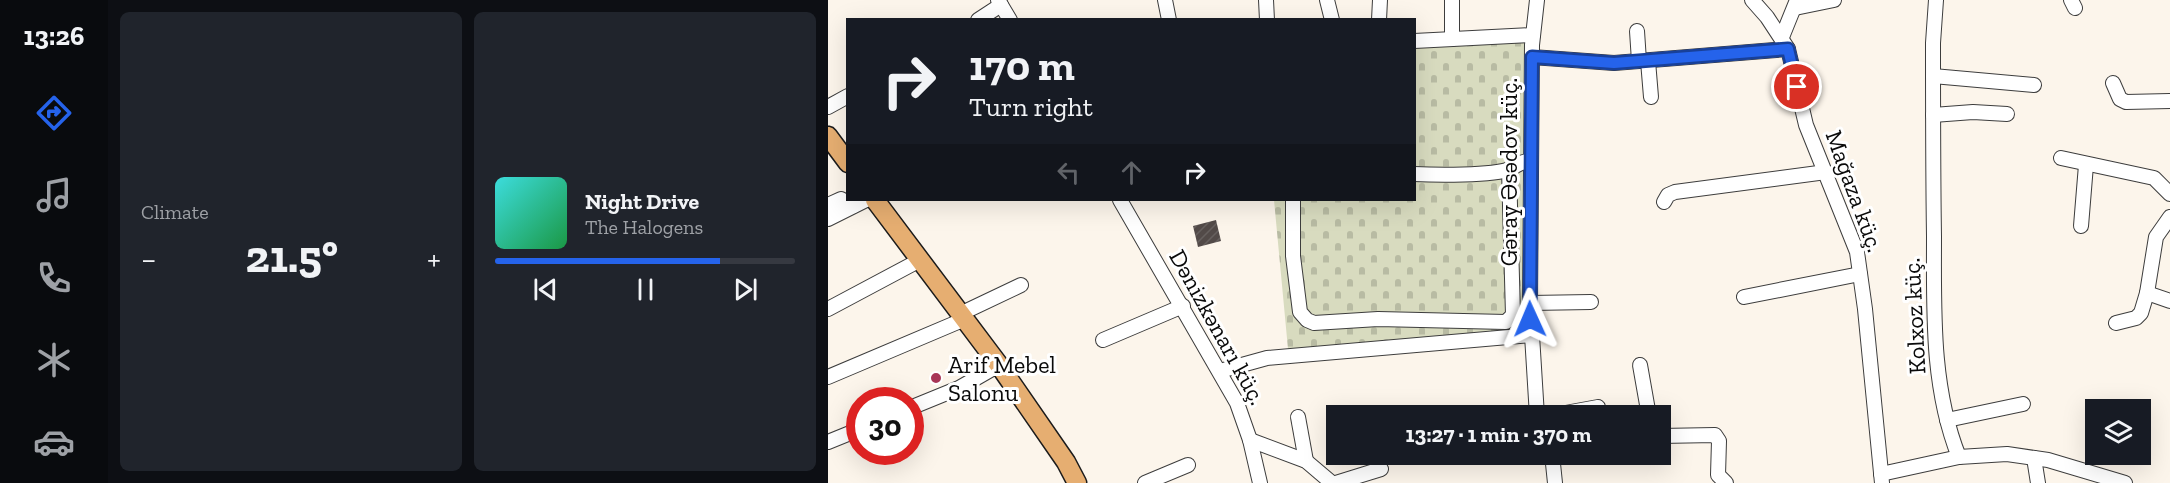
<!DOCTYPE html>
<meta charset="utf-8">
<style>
:root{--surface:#171b24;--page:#20242c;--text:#f1f3f6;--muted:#9ea1a6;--line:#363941;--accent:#2563eb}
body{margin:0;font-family:"Zilla Slab",serif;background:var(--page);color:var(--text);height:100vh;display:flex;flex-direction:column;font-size:22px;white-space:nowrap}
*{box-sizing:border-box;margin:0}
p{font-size:20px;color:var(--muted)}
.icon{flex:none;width:33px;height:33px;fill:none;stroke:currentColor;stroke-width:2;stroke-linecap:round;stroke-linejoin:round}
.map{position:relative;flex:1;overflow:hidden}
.side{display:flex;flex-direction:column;gap:12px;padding:12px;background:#0d0f14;width:720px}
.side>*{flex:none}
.guide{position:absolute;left:18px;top:18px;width:570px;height:183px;border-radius:0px;box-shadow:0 6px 24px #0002;background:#171b24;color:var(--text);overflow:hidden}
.tools{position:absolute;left:1257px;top:399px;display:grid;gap:12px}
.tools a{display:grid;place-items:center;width:66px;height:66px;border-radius:0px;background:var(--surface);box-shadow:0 6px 24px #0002;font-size:30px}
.speed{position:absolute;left:18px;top:387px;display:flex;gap:12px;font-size:30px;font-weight:700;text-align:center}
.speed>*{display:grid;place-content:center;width:78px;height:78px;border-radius:50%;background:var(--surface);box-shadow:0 6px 24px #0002;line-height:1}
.speed .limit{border:9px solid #d22;background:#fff;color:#111}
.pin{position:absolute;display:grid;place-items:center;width:51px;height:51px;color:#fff;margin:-26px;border:3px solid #fff;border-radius:50%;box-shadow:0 2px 6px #0007}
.me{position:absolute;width:66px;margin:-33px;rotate:359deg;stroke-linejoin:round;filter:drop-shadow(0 0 4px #0008)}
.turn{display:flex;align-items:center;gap:21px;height:126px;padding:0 24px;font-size:27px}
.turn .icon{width:78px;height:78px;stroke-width:2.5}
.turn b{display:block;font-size:42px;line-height:51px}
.lanes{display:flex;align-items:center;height:57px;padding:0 24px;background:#0003;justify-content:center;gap:30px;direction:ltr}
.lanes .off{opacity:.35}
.big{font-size:45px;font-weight:800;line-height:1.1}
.side .widget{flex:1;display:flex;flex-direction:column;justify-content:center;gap:9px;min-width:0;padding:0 21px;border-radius:9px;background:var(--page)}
.song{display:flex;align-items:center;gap:18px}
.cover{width:72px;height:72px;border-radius:9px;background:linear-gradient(135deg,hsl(180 70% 55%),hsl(140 70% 35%))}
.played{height:6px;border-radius:3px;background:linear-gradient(90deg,var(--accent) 75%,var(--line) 75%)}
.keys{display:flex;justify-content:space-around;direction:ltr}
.heat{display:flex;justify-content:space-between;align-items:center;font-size:33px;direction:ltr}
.side .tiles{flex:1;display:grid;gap:12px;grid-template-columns:repeat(2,1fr)}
.trip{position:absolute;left:498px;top:405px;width:345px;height:60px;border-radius:0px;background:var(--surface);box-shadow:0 6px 24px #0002;font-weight:800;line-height:60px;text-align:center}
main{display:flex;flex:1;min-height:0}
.menu{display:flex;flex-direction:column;width:108px;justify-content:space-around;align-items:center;background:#090b0e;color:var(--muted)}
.menu .icon{width:42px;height:42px}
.menu .active{color:var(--accent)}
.menu b{font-size:27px;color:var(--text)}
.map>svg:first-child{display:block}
.cemetery{fill:url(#cemetery-stones)}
.building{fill:url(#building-hatch)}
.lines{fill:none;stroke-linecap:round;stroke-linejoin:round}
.minor-casing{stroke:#3d3d3d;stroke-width:16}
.major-casing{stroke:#1b1b1b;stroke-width:21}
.minor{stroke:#fff;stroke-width:14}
.major{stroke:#e6ae71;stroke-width:18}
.route-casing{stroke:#184099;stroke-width:15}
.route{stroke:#2563eb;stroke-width:10}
.poi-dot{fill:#a83556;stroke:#fff;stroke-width:2}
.labels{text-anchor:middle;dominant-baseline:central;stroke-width:6;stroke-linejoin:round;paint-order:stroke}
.street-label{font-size:24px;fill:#0a0a0a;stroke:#fff}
.poi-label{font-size:24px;fill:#0a0a0a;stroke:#fff;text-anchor:start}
</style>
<main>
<nav class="menu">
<b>13:26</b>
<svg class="icon active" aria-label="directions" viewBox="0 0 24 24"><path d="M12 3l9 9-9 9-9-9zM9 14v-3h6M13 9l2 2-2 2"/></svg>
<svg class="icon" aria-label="music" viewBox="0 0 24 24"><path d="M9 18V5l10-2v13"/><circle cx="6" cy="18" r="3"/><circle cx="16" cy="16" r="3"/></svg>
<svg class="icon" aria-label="phone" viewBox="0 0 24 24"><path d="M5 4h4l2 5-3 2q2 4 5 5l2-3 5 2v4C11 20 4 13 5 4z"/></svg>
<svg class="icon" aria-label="climate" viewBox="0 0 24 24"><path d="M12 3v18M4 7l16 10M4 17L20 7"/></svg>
<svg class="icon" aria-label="car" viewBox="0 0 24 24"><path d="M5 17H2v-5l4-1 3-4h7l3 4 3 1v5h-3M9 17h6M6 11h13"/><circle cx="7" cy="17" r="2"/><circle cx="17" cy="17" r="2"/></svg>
</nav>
<section class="side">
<div class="tiles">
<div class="widget"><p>Climate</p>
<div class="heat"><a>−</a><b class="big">21.5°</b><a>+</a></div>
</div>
<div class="widget">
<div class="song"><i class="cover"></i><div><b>Night Drive</b><p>The Halogens</p></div></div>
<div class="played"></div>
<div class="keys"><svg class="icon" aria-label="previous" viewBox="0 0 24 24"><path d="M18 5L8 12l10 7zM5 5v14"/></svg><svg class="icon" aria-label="pause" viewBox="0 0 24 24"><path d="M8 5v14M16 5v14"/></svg><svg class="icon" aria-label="next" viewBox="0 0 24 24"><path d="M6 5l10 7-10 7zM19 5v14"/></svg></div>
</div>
</div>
</section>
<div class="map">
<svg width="1342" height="483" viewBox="0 0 1342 483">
<defs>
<pattern id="cemetery-stones" width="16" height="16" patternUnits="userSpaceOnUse" patternTransform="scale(1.5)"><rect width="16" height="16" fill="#d8dbbf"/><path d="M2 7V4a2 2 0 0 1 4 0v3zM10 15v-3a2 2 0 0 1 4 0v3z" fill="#b8bba3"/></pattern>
<pattern id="building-hatch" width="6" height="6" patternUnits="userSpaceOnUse" patternTransform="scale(1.5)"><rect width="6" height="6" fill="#524a48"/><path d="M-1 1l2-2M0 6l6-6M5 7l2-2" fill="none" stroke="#66605e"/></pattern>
</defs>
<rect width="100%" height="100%" fill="#fcf5eb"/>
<polygon class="cemetery" points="697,41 697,331 460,349 446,200 586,200 587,46"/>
<polygon class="building" points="388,220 393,241 370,247 365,226"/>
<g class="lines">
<g class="minor-casing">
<g id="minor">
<polyline points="170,0 182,20"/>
<polyline points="337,0 341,20"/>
<polyline points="438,0 439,20"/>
<polyline points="499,0 504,20"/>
<polyline points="624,0 624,39"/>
<polyline points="709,0 704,45 702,303 709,416"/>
<polyline points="924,0 939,17 960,49 978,125 1029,252 1037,309 1054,483"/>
<path d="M1108,0L1105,43C1105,107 1105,172 1106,236C1106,310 1103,387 1131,457L1179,454L1220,460L1297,483"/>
<polyline points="1243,0 1247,8"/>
<polyline points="967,8 1006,0"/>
<polyline points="150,20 173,5"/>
<polyline points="551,20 552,0"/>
<polyline points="809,31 811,61"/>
<polyline points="954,37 969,0"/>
<polyline points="586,41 705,35"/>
<polyline points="704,57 786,63 960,49"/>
<polyline points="820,61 823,97"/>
<polyline points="1105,76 1206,85"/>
<polyline points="1285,83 1292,99 1298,102 1342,101"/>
<polyline points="0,107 20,96"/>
<polyline points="1105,115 1145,112 1179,114"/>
<polyline points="1233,158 1326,178 1342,194"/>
<path d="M586,174C606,175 665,176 682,169C690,165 693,161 703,161"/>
<polyline points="292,200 409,403 422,440 432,483"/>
<polyline points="465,200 465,256 472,312 479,320 486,323 550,319 678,322 685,315 681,169"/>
<polyline points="836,202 840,195 847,192 998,172"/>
<polyline points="0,205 13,199 25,206"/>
<polyline points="0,219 38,200"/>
<polyline points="1253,226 1258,165"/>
<polyline points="1319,293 1342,301"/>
<polyline points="916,297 1032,274"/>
<polyline points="702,303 763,302"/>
<polyline points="0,309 92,260"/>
<polyline points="132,314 193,285"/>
<polyline points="1288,323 1308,318 1313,313 1319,293 1328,237 1342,217"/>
<polyline points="275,340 355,306"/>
<polyline points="812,365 821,416"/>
<polyline points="392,371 439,358 703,335"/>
<polyline points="0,377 137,319"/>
<polyline points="82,408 131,388 171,365"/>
<polyline points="721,416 770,407"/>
<polyline points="470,417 478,461"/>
<polyline points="1119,420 1195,404"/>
<polyline points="832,436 887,435 891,441 890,475 898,483"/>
<polyline points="422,440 478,461 504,483"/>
<polyline points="0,442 32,429"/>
<polyline points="724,454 727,483"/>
<polyline points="1206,458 1210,483"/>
<polyline points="1053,474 1131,457"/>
<polyline points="317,483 360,465"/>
<polyline points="508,483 553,469"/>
</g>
</g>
<g class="major-casing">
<g id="major">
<polyline points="0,136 20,163"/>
<polyline points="47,200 171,365 238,462 249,483"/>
</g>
</g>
<use href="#minor" class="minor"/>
<use href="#major" class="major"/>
</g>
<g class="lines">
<g class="route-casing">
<polyline id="route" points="702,319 704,57 786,63 960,49 969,87"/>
</g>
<use href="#route" class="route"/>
</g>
<circle class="poi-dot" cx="108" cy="378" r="6"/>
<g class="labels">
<g class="street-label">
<text transform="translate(680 172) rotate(-90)">Gəray Əsədov küç.</text>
<text transform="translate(1027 191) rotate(70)">Mağaza küç.</text>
<text transform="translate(1086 316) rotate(-93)">Kolxoz küç.</text>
<text transform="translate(390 327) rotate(61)">Dənizkənarı küç.</text>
</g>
<g class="poi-label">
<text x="120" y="364">Arif Mebel<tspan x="120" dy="28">Salonu</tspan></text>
</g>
</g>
</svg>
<div class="tools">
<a><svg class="icon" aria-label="layers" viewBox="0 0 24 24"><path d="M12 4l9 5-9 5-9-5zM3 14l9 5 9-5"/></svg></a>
</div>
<div class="speed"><div class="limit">30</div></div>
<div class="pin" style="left:969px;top:87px;background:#d93025"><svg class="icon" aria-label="arrive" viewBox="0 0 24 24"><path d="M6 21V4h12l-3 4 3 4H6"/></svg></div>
<svg class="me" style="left:702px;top:319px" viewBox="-20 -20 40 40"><path d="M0-17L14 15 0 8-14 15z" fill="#2563eb" stroke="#fff" stroke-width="4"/></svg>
<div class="trip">13:27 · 1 min · 370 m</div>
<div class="guide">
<div class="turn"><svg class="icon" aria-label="right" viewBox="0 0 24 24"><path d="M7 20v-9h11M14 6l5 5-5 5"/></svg><div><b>170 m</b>Turn right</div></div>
<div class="lanes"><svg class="icon off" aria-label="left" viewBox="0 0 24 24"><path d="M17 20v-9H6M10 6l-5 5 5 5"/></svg><svg class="icon off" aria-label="ahead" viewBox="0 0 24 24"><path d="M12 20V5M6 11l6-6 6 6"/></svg><svg class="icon" aria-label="right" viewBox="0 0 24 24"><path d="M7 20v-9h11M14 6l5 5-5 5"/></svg></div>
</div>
</div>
</main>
